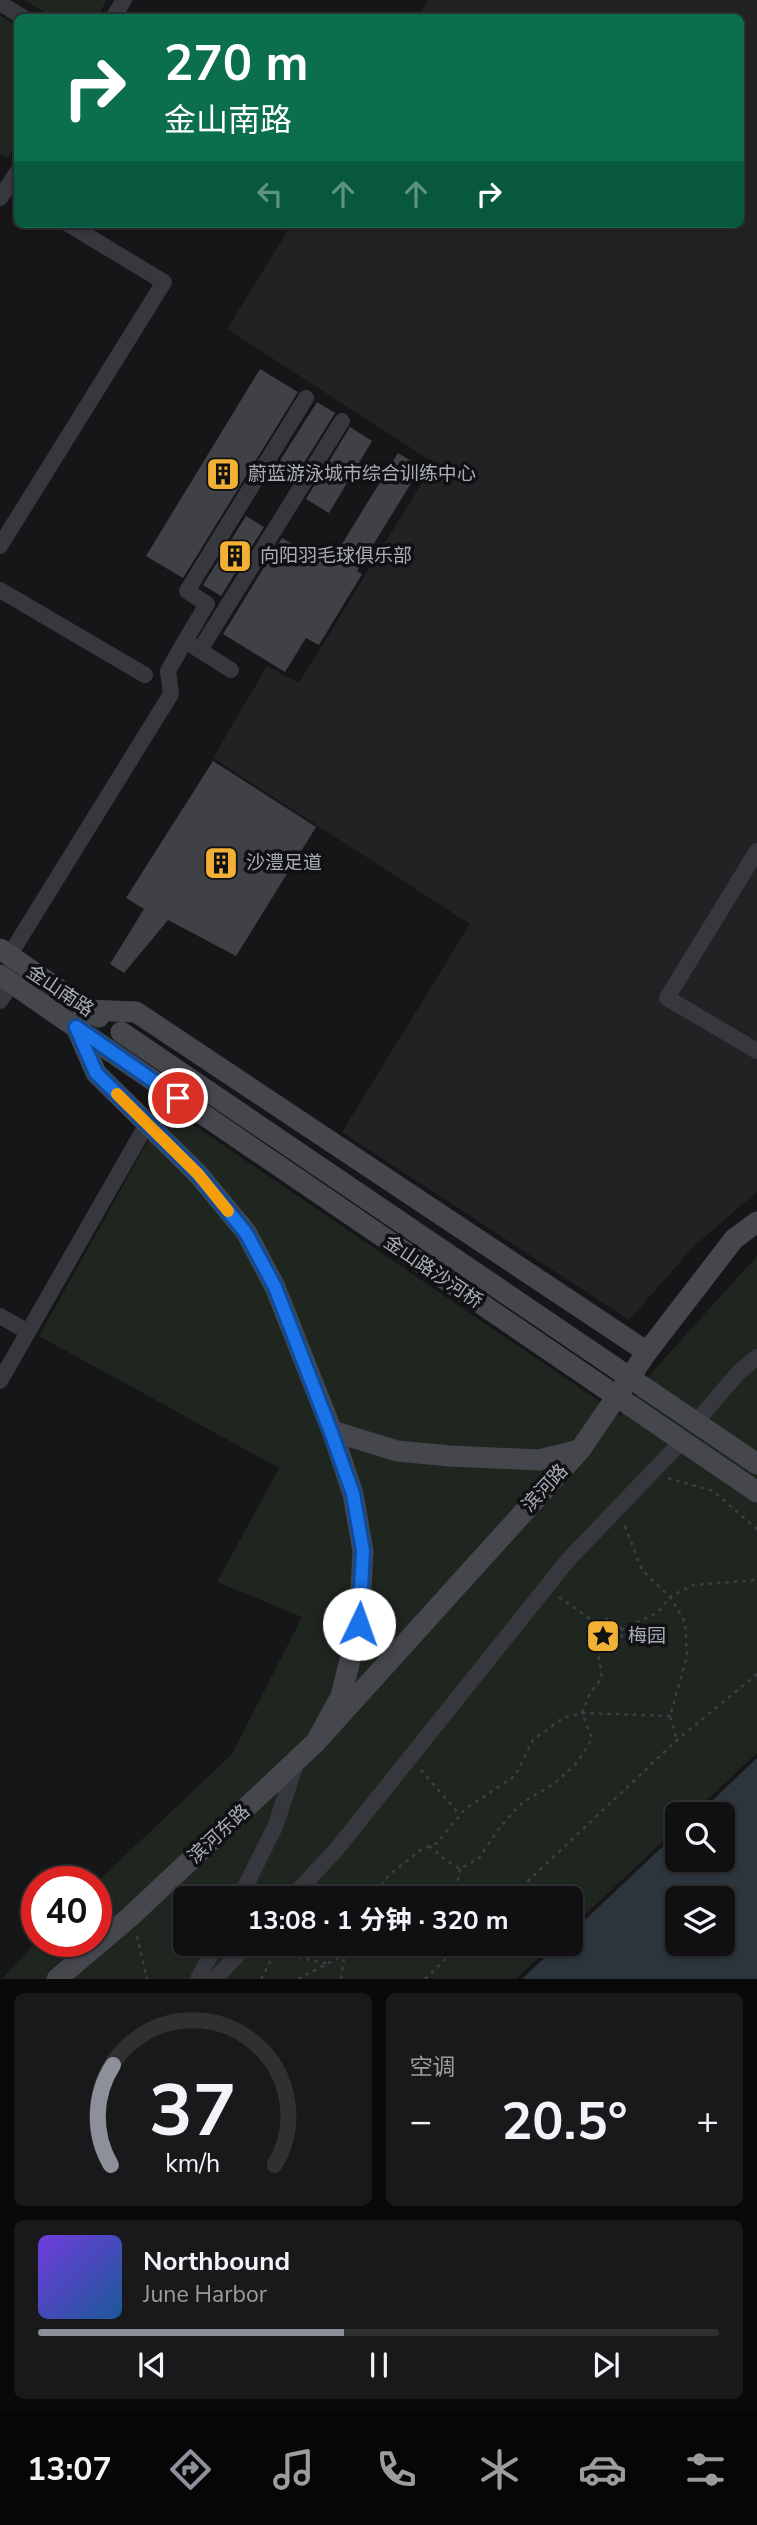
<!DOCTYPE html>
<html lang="zh">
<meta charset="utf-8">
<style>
:root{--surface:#101012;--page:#19191b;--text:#f1f3f6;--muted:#9c9d9f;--line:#303032;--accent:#8c9099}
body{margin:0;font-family:"Nunito Sans","Noto Sans SC",sans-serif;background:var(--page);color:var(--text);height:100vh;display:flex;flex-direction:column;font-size:26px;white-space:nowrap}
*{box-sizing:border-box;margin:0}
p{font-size:23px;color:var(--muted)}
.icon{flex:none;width:38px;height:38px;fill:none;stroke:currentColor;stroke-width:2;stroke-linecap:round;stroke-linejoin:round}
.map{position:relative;height:1979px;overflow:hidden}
.details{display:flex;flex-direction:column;gap:14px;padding:14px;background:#09090a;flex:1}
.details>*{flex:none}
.banner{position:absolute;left:14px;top:14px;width:730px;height:214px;border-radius:10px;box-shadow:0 2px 5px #0004,0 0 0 2px var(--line);background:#0b6e4f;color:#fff;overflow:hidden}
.buttons{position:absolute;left:665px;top:1802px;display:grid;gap:14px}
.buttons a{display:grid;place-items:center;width:70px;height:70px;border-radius:10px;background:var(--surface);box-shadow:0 2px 5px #0004,0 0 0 2px var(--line);font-size:35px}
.speed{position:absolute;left:21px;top:1866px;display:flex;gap:14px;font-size:35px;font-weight:700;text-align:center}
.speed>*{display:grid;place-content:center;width:91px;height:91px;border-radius:50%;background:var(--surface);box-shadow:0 2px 5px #0004,0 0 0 2px var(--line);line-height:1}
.speed .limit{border:10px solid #d22;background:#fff;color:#111}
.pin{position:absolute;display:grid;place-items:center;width:60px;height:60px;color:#fff;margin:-30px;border:4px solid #fff;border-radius:50%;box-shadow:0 2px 7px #0007}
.me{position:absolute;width:77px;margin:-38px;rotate:3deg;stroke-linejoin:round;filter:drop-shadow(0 0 5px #0008)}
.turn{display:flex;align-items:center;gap:24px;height:147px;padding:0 35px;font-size:32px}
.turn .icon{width:91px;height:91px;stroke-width:2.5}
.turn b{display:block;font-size:49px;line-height:60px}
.lanes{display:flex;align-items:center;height:66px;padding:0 35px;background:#0003;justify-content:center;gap:35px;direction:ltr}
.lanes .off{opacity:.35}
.big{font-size:52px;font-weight:700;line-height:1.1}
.details .card{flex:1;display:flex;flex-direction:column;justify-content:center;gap:10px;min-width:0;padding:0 24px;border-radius:10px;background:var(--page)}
.details .dial{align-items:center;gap:0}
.dial svg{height:182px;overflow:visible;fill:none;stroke:var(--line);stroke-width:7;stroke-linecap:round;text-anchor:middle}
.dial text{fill:var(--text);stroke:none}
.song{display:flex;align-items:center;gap:21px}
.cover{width:84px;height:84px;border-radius:10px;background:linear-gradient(135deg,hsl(260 70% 55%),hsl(210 70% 35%))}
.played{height:7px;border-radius:4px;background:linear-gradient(90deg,var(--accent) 45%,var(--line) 45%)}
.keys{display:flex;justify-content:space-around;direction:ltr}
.heat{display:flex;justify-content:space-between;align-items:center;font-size:38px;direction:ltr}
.details .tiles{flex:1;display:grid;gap:14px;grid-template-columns:1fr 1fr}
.card:last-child{grid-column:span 2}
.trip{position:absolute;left:173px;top:1886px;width:410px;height:70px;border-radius:10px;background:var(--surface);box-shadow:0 2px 5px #0004,0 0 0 2px var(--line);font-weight:700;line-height:70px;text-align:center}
.tab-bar{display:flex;height:112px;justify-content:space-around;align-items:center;background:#060607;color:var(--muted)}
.tab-bar .icon{width:49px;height:49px}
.tab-bar .selected{color:var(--accent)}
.tab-bar b{font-size:32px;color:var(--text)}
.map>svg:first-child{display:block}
.built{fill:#222225}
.green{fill:#1e261f}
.water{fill:#2c353c;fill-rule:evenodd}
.building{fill:#404145}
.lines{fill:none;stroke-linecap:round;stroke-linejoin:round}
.path{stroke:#3d3f44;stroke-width:2.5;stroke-dasharray:3.5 5;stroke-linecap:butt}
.street{stroke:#37383d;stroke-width:16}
.secondary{stroke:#45474d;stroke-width:21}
.secondary-bridge{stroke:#45474d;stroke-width:21}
.route-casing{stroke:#114b97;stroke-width:18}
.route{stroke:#1a73e8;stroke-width:12}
.slow{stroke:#f59e0b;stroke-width:12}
.labels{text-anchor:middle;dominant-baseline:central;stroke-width:7;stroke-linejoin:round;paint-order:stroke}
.poi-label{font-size:19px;fill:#a8adb8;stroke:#111113;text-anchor:start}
.street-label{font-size:19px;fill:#a8adb8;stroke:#111113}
</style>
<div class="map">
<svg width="757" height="1979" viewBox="0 0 757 1979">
<rect width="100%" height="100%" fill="#161618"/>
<polygon class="built" points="429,0 757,0 757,1192 695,1245 629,1320 342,1132 470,924 213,758 267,666 299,683 434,463 227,329 292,224 740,224 740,18 418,17"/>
<g class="green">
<path d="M24,0H107L100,12C61,22 57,20 24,0Z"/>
<polygon points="0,15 17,26 17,142 8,158 0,153"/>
<polygon points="167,1107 621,1416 654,1370 757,1256 757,1753 691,1815 677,1815 677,1828 571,1928 570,1899 186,1899 186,1944 553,1944 516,1979 2,1979 37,1941 96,1941 96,1883 232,1754 302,1617 217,1582 279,1468 39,1336"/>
</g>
<path class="water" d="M757,1758V1979H522L559,1944H570L571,1933L677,1833V1860H723V1815H697ZM677,1899H723V1944H677Z"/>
<g class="building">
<polygon points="260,369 298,392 183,578 146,556"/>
<polygon points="317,402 335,413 292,482 274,470"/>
<polygon points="350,427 372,441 329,513 306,499"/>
<polygon points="398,453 421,467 357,571 362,574 319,645 306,638 285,672 223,634 282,538 311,554 316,546 334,557"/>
<polygon points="246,516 264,527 221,596 203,585"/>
<polygon points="213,761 316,827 236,956 168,920 124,973 110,964 144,909 126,898"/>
</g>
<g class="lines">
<g class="path">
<polyline points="668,1478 713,1491 757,1529"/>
<polyline points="625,1526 642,1570 670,1597 693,1585 757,1580"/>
<polyline points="559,1597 596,1623"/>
<circle cx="607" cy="1634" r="15"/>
<polyline points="621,1630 657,1613 670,1597 685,1622 687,1656 670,1716 677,1740"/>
<polyline points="421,1770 460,1815"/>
<polyline points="429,1846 447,1861 460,1869 479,1858 500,1827 522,1803 555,1783 577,1763 592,1739 582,1713 670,1716"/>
<polyline points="460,1869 456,1891 460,1899"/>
<polyline points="371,1899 389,1875 422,1849 437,1843 465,1809 515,1776 533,1740 563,1718 582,1713 590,1693 602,1678 597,1645"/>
<polyline points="509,1899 677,1740 757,1674"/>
<polyline points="137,1936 147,1979"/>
<polyline points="268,1944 275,1952 328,1964"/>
<polyline points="261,1979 275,1952"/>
<polyline points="298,1979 344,1955"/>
<polyline points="341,1979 346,1944"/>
<polyline points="425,1979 461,1944"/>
</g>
<g class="street">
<polyline points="0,3 24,18"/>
<polyline points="113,18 124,0"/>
<polyline points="0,198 18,171"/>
<polyline points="0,546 164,282 68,224"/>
<polyline points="0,590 145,675"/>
<polyline points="185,641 207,604 187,591 306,398"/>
<polyline points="200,650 342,421"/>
<polyline points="757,851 667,998 757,1051"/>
<polyline points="9,956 171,694 168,671 185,641 231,670"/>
<polyline points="0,1001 12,983"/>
<polyline points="0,1316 28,1332"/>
<polyline points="0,1381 147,1124"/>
<polyline points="696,1422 739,1372 757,1357"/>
<polyline points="239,1899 275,1827 297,1761"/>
<polyline points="290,1899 336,1850 568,1560 682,1441"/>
<polyline points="198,1979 216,1944"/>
<polyline points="215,1979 248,1944"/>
</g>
<g class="secondary">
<polyline points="0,949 99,1017"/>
<polyline points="0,975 110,1051"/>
<polyline points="332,1431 397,1451 450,1456 539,1460 580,1450"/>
<polyline points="316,1742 341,1696 359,1624 363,1551 353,1494 332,1431 275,1287 246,1232 198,1174 96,1073 76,1027 88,1010 136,1012 647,1352"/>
<polyline points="57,1979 131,1916 316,1742 580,1450 647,1352 734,1239 757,1222"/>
</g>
<g class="secondary-bridge">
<polyline points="121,1032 757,1464"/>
<polyline points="110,1051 757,1492"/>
</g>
</g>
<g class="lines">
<g class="route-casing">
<polyline id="route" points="178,1098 76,1027 96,1073 198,1174 246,1233 275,1287 331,1432 353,1494 363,1551 359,1624"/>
</g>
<use href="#route" class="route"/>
<polyline class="slow" points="117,1094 198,1174 228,1211"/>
</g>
<defs>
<g id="building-square" transform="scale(1.75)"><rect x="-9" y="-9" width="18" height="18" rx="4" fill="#f2b134" stroke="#111113"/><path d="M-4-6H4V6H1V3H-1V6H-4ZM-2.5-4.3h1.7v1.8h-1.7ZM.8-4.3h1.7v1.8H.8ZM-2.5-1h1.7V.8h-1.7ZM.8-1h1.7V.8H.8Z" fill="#111"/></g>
<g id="sight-square" transform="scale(1.75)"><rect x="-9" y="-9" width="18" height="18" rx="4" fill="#f2b134" stroke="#111113"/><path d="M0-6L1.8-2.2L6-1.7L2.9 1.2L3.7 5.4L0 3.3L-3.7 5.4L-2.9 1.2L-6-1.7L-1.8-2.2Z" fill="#111"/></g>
</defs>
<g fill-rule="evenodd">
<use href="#building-square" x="223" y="474"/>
<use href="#building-square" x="235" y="556"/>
<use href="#building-square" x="221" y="863"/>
<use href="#sight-square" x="603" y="1636"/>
</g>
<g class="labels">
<g class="poi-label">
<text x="248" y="474">蔚蓝游泳城市综合训练中心</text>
<text x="260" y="556">向阳羽毛球俱乐部</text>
<text x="246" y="863">沙澧足道</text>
<text x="628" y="1636">梅园</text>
</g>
<g class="street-label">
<text transform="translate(60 991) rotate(34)">金山南路</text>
<text transform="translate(433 1272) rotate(34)">金山路沙河桥</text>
<text transform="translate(545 1488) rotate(-47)">滨河路</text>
<text transform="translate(219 1834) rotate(-43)">滨河东路</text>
</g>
</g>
</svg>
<div class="buttons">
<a><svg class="icon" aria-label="search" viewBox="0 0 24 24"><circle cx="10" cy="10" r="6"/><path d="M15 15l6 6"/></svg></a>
<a><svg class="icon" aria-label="layers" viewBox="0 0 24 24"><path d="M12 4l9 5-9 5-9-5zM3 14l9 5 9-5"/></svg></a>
</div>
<div class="speed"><div class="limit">40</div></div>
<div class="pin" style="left:178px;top:1098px;background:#d93025"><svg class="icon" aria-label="arrive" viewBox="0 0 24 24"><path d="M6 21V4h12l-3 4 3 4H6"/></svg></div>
<svg class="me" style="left:359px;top:1624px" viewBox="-20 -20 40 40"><circle r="19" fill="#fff"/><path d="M0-13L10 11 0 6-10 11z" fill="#1a73e8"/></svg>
<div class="trip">13:08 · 1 分钟 · 320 m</div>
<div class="banner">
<div class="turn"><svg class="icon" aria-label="right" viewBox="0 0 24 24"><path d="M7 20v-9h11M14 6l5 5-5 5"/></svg><div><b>270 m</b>金山南路</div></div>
<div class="lanes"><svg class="icon off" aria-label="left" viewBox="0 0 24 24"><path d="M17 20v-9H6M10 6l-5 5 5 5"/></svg><svg class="icon off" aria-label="ahead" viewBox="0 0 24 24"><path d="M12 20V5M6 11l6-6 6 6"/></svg><svg class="icon off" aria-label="ahead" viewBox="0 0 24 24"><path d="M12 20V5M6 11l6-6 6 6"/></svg><svg class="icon" aria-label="right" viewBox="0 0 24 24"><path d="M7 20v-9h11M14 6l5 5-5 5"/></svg></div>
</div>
</div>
<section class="details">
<div class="tiles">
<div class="card dial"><svg viewBox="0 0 100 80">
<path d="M14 69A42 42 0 1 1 86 69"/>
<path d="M14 69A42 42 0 0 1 15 25" stroke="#8c9099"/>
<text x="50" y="56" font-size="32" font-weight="700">37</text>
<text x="50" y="72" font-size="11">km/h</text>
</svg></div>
<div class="card"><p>空调</p>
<div class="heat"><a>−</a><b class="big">20.5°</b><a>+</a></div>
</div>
<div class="card">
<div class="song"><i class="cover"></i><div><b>Northbound</b><p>June Harbor</p></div></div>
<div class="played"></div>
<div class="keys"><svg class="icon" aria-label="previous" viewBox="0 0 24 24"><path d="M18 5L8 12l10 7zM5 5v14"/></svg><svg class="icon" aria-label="pause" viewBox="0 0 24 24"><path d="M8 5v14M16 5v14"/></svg><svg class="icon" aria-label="next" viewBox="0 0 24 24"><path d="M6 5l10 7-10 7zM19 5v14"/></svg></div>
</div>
</div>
</section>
<nav class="tab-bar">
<b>13:07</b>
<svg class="icon selected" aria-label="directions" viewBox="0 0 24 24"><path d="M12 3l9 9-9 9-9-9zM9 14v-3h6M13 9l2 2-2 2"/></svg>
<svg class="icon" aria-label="music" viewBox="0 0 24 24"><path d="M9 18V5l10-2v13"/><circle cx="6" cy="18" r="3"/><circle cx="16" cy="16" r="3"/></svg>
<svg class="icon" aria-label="phone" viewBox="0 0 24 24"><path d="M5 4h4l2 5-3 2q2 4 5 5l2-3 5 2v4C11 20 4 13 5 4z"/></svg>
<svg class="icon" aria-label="climate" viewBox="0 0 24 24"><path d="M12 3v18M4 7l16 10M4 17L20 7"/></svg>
<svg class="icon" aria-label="car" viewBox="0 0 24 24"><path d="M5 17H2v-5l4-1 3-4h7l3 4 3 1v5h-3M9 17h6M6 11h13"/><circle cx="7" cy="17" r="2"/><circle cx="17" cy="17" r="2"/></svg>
<svg class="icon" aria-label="filters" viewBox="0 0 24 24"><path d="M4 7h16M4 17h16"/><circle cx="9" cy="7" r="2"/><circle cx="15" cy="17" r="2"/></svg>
</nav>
